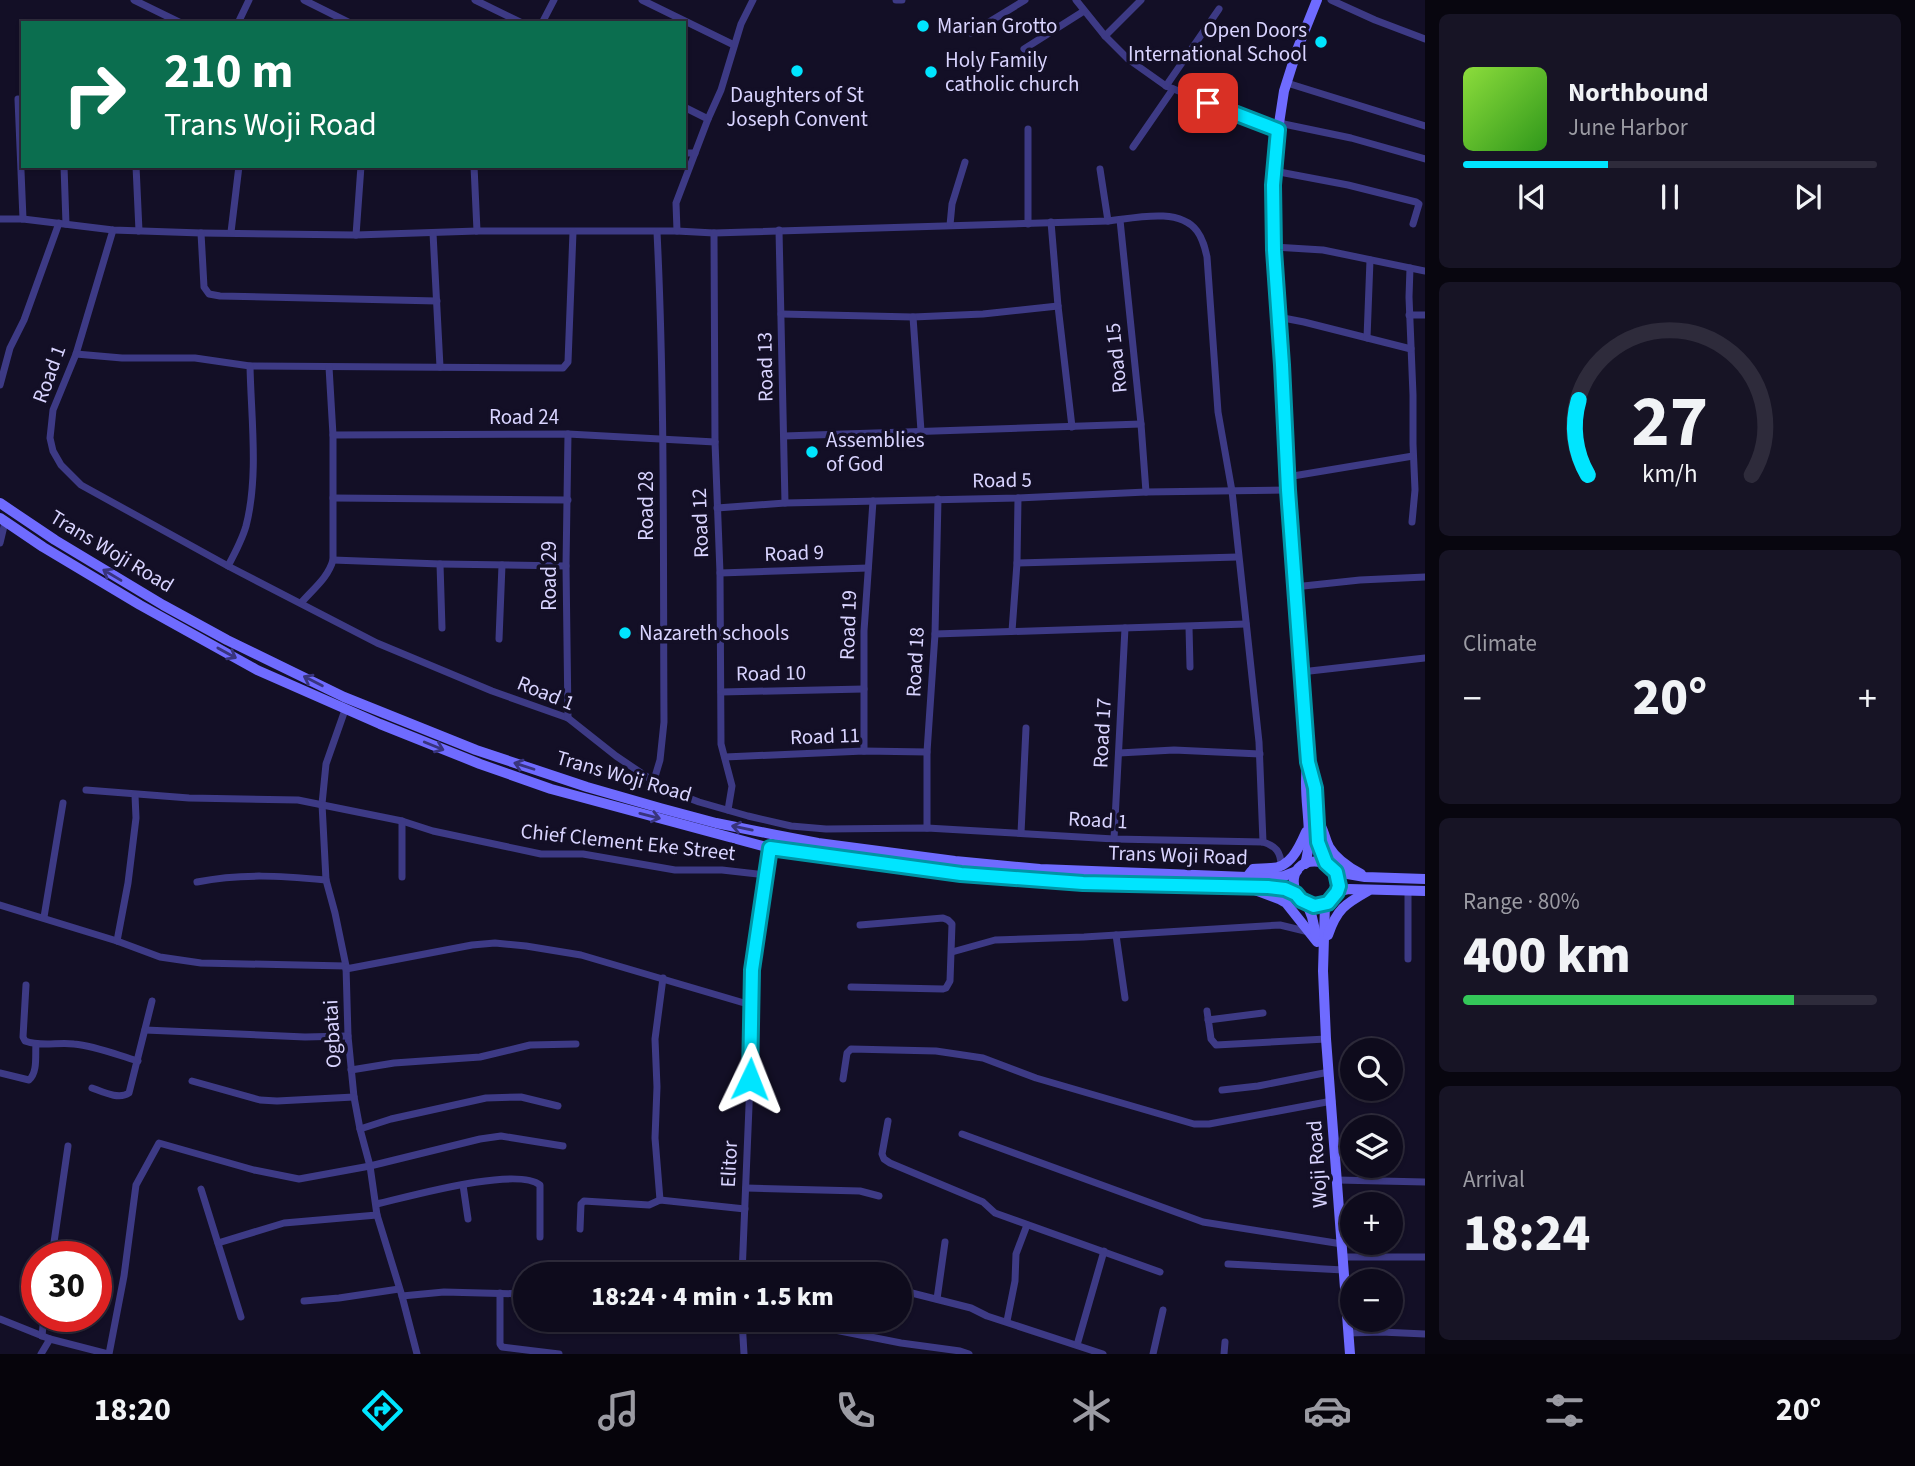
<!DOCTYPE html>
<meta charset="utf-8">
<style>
:root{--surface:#0e0b1c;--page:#171425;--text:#f1f3f6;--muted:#9b9ba3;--line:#2e2b3b;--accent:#00e5ff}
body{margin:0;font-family:"Source Sans 3",sans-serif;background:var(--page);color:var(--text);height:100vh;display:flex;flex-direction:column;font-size:26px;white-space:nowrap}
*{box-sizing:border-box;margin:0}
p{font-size:23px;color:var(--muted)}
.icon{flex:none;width:38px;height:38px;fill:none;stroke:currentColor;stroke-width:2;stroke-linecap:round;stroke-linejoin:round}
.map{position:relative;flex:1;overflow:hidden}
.panel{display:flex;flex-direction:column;gap:14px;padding:14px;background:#08060f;width:490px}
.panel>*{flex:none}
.top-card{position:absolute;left:21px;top:21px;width:665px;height:147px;border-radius:0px;box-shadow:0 2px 5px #0004,0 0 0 2px var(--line);background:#0b6e4f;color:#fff;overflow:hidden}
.buttons{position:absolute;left:1340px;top:1038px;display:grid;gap:14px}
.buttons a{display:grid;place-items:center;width:63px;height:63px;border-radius:50%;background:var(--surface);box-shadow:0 2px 5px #0004,0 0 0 2px var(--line);font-size:35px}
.speed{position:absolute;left:21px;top:1241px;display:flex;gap:14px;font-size:35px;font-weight:700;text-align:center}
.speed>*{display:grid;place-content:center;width:91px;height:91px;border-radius:50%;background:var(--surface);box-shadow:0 2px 5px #0004,0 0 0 2px var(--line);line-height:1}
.speed .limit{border:10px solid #d22;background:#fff;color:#111}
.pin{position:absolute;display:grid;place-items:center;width:60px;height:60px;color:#fff;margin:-30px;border-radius:14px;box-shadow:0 4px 10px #0006}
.me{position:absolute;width:77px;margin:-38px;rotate:2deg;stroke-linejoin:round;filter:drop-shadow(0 0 5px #0008)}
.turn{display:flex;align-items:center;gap:24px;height:147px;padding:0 28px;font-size:32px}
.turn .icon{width:91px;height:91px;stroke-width:2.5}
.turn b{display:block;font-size:49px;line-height:60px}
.big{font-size:52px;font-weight:800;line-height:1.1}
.panel .tile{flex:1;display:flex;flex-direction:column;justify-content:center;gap:10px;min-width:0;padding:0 24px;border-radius:10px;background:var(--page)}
.panel .dial{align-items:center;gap:0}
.dial svg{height:182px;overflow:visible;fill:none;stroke:var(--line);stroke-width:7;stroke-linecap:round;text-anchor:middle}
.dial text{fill:var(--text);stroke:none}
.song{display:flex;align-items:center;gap:21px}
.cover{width:84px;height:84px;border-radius:10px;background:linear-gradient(135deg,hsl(90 70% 55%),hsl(110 70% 35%))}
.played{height:7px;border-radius:4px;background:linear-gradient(90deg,var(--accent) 35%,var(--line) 35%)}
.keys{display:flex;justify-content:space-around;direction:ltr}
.heat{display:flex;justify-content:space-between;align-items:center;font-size:38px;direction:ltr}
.charge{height:10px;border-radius:5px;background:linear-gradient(90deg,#34c759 80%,var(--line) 0)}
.trip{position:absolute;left:513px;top:1262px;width:399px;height:70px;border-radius:35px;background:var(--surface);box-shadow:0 2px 5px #0004,0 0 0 2px var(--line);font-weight:800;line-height:70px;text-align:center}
.menu{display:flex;height:112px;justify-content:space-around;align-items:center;background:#06040b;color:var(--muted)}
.menu .icon{width:49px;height:49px}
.menu .selected{color:var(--accent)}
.menu b{font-size:32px;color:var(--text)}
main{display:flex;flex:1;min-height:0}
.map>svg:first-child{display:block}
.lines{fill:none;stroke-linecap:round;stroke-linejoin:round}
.minor{stroke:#3d3a85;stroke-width:7}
.secondary{stroke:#6f6bff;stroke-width:10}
.oneway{stroke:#38347d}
.route-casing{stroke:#0095a6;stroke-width:18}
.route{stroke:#00e5ff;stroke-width:12}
.poi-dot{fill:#00e5ff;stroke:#130f26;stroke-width:2.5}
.labels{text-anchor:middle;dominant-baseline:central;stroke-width:7;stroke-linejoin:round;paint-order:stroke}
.poi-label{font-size:21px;fill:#d9d4ff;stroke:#130f26;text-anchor:start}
.street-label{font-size:21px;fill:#d9d4ff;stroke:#130f26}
</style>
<main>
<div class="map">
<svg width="1425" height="1354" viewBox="0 0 1425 1354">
<rect width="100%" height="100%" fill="#130f26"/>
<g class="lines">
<g class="minor">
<polyline points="134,0 181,23"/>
<polyline points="304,0 350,23"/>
<polyline points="475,0 522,23"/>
<polyline points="642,0 734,45"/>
<polyline points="896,0 902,0"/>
<polyline points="1076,0 1105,36 1128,59 1166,86 1278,130"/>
<polyline points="1331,0 1375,20 1425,39"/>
<polyline points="238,23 249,0"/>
<polyline points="542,23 554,0"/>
<polyline points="971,33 1025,0"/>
<polyline points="1105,36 1141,0"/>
<polyline points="1024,49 1084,11"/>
<polyline points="1287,83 1425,126"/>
<polyline points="1166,86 1219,9"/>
<polyline points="18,99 23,219"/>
<polyline points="684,107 708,119"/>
<polyline points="1279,123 1351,138 1425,159"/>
<polyline points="1028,129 1028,224"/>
<polyline points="1133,147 1173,89"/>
<polyline points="684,153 695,153"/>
<polyline points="64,166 66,224"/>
<polyline points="136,166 139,231"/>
<polyline points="474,166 477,231"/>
<polyline points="1100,169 1108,221"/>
<polyline points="1274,171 1348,185 1416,202 1419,204 1413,224"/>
<path d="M0,219H23L113,230L201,233L356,235L477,231H677L714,233L1108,221C1135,218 1179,207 1197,231C1203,239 1205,248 1207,257L1218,412L1232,491L1259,742L1263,842"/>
<polyline points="1120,220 1141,424 1146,492"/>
<polyline points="1051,222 1058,306 1072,427"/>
<polyline points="950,225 952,204 965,162"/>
<path d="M113,230L76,354L53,410L50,438L53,451L61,465L81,485L228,566L377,643L492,691L568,718L616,756L665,789L699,802L748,816L791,826L826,829L927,828L1114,839L1263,842C1276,846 1281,852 1281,866"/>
<polyline points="779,230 785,503"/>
<polyline points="677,231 676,203 708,119 721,90 741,24 753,0"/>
<polyline points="231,232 239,166"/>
<polyline points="201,233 204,287 209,294 220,296 437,301"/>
<polyline points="433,233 440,367"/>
<polyline points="714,233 715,442 720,573 721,744 732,786 728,810"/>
<polyline points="356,235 361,166"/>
<polyline points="1274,247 1323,250 1425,271"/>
<polyline points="1410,268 1409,297 1413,395 1413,444 1415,490 1412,522"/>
<polyline points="781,314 913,317 983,314 1058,306"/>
<polyline points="1409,315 1425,315"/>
<polyline points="913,317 921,431"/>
<polyline points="1278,317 1304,322 1411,349"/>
<polyline points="1367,338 1370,260"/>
<polyline points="76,354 122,358 195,358 250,366 563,368 568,362 573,232"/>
<polyline points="0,385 10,348 24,320 59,223"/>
<polyline points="333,435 568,434 715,442"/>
<polyline points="784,436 1141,424"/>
<polyline points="1287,477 1413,456"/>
<polyline points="333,498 568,500"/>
<polyline points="717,508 785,503 1018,498 1146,492 1288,490"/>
<polyline points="0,543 5,522"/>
<polyline points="333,560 440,564 566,566"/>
<polyline points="1017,563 1238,557"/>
<polyline points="440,564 442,628"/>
<path d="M228,566C235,553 242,540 246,526C259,476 251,417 250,366"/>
<polyline points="720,573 868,568"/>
<polyline points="1294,587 1360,580 1425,577"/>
<path d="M301,603C313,589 328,578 333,560V435L329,367"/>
<polyline points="1189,627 1190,667"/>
<polyline points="1012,631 1017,563 1018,498"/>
<polyline points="935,634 1246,624"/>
<polyline points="499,639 502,565"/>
<polyline points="1301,672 1425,658"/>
<polyline points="721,692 864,689"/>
<polyline points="345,710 326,764 322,804 326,880 335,913 346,966 348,1036 354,1097 360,1129 370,1166 377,1215 402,1296 417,1354"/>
<polyline points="568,718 566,566 568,434"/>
<polyline points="864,751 864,631 873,501"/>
<polyline points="1119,753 1174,750 1260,754"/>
<polyline points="725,757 864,751 927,752"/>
<path d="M654,780L660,760L664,722C663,559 665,395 657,232"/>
<polyline points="86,790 189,798 298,800 402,821 433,831 541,854 583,854 675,870 722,870 767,875"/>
<polyline points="927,828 927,752 935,634 938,499"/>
<polyline points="1021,833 1026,728"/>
<polyline points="1114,839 1125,628"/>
<polyline points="402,877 402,821"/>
<path d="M197,882C242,873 281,876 326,880"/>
<polyline points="0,905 117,941 160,957 201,963 346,966"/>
<polyline points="44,917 63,803"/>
<polyline points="1116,935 1125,998"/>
<polyline points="117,941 128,883 136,818 135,795"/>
<polyline points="952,952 995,940 1084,937 1280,925 1309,932"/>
<polyline points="1408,959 1408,891"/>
<polyline points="346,969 472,945 495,943 526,946 581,955 751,1005"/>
<path d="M26,985L23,1037L25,1041C40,1047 58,1042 74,1044C96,1046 117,1055 138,1061"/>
<polyline points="851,987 943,989 946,988 950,981 952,924 948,920 943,918 860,925"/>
<polyline points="1207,1011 1211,1039 1216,1045 1326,1039"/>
<polyline points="1208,1020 1263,1013"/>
<polyline points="145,1030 305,1037 348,1036"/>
<polyline points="351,1070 394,1063 480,1057 530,1045 576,1044"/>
<path d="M0,1073L29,1080C38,1072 35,1055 36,1044"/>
<polyline points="843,1079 847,1053 851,1049 936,1051 983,1058 1036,1078 1194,1124 1209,1124 1332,1101"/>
<polyline points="192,1081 260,1100 277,1101 354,1097"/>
<path d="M92,1088C103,1092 119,1100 129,1093L152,1001"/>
<polyline points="1222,1090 1258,1086 1329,1072"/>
<polyline points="888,1121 882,1154 884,1159 890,1163 983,1202 995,1213 1160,1272"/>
<polyline points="360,1129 391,1119 486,1098 521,1097 558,1106"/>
<polyline points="962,1134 1203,1222 1342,1244"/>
<polyline points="1337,1180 1425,1182"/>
<polyline points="463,1185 468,1219"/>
<polyline points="746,1188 860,1191 879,1196"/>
<polyline points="201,1189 241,1317"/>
<polyline points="660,1200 655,1138 657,1087 655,1039 663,978"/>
<path d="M377,1204C408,1197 516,1166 540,1185V1237"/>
<polyline points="580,1229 581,1204 584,1201 649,1205 660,1200 745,1209"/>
<polyline points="218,1243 284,1223 377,1215"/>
<polyline points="52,1256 68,1146"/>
<polyline points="1343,1257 1425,1257"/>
<polyline points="1228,1264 1344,1270"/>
<polyline points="742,1274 749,1106 752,1023 751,987 770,848"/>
<polyline points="773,1274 823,1272 830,1274"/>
<polyline points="900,1290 971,1308 987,1316 1103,1354"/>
<polyline points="500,1293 500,1344 502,1347 559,1354"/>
<polyline points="402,1296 444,1292 525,1294"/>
<polyline points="937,1299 945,1242"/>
<polyline points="304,1301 339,1298 399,1289"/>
<polyline points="0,1319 50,1339 108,1354"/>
<polyline points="742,1320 744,1354"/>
<polyline points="1007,1321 1015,1281 1016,1254 1027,1225"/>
<polyline points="835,1330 901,1343 960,1351 969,1354"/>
<polyline points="1349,1333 1381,1332 1425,1334"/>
<polyline points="42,1336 44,1316"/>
<polyline points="1077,1345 1104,1251"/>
<polyline points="41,1354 50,1339"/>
<polyline points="109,1354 124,1276 136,1185 159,1143 254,1170 299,1179 370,1166 480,1139 501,1136 563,1146"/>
<polyline points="1153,1354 1163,1310"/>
<polyline points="1224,1354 1225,1342"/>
</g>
<g class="secondary">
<polyline points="1317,0 1297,50 1284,91 1278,130 1273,185 1274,250 1282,365 1288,490 1301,672 1308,762 1315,788 1318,842 1326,863"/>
<polyline points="0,503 55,540 163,605 227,640 344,697 476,750 587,787 660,808 716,823 776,835 818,843 955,861 1040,869 1247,877 1284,876 1297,871"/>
<path d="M0,518L43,547L140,605L257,670L380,724L480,764L551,789L770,848L909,867L961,874L1083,883L1268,887C1277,888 1287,889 1295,893C1303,898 1306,906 1318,906C1325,905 1332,901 1336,894C1357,857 1280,845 1296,894"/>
<path d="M1317,820C1324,828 1324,837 1329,847C1336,859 1348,867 1361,874"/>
<path d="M1305,864C1315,832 1302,798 1307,766"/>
<polyline points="1336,872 1365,877 1425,879"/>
<path d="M1247,877L1253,869C1259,868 1264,869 1271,868C1290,868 1299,848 1306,832"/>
<polyline points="1255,890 1279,899 1286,903 1317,942"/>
<polyline points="1337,892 1349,889 1425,891"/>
<polyline points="1307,904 1312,917 1317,939"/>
<polyline points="1325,904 1323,971 1326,1039 1350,1354"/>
<path d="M1328,935C1337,909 1345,904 1368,891"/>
</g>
</g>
<defs><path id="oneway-shaft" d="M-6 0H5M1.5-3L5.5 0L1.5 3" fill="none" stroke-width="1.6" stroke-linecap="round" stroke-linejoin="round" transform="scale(1.75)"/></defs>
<g class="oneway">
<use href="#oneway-shaft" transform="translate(112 575) rotate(-149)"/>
<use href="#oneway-shaft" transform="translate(227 653) rotate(29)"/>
<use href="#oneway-shaft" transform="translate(313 681) rotate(-153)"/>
<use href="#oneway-shaft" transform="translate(434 746) rotate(22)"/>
<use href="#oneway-shaft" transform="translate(524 766) rotate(-162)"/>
<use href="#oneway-shaft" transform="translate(650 816) rotate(14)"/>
<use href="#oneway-shaft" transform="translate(742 828) rotate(-168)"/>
</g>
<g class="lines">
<g class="route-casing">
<polyline id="route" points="750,1079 752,970 770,848 961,874 1083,883 1268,887 1285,889 1296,894 1301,900 1314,906 1328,903 1337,892 1339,886 1336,872 1326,863 1318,842 1315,788 1308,762 1306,736 1288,490 1282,365 1274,250 1273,185 1278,130 1208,103"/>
</g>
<use href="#route" class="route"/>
</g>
<g class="poi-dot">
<circle cx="923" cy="26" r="7"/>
<circle cx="1321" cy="42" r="7"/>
<circle cx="797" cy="71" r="7"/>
<circle cx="931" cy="72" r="7"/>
<circle cx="812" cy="452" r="7"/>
<circle cx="625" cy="633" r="7"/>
</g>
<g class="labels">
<g class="poi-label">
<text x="937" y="26">Marian Grotto</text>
<text x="1307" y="30" text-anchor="end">Open Doors<tspan x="1307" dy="24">International School</tspan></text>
<text x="945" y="60">Holy Family<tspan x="945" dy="24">catholic church</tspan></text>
<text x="797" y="95" text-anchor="middle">Daughters of St<tspan x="797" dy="24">Joseph Convent</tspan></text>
<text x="826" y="440">Assemblies<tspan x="826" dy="24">of God</tspan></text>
<text x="639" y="633">Nazareth schools</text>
</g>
<g class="street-label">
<text transform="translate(1116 358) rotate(-96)">Road 15</text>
<text transform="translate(765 367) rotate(-91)">Road 13</text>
<text transform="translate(49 374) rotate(-70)">Road 1</text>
<text x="524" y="417">Road 24</text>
<text transform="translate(1002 480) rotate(-1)">Road 5</text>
<text transform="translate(646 506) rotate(-90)">Road 28</text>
<text transform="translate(700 523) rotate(-92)">Road 12</text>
<text transform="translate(112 551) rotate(31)">Trans Woji Road</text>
<text transform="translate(794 553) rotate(-2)">Road 9</text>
<text transform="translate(549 576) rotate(-90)">Road 29</text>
<text transform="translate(848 625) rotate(-88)">Road 19</text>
<text transform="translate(915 662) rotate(-87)">Road 18</text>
<text transform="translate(771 673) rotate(-1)">Road 10</text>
<text transform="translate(546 693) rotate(22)">Road 1</text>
<text transform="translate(1102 733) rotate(-87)">Road 17</text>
<text transform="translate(825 736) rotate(-2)">Road 11</text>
<text transform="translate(624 776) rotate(16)">Trans Woji Road</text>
<text transform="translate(1098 820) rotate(3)">Road 1</text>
<text transform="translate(628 842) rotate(6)">Chief Clement Eke Street</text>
<text transform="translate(1178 855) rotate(2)">Trans Woji Road</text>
<text transform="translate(332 1034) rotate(-93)">Ogbatai</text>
<text transform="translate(729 1164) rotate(-87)">Elitor</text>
<text transform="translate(1317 1164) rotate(-94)">Woji Road</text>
</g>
</g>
</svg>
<div class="buttons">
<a><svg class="icon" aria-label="search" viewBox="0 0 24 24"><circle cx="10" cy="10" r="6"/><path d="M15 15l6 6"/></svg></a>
<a><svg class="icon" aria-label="layers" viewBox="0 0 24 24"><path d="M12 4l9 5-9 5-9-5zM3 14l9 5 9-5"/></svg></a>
<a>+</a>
<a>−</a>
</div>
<div class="speed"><div class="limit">30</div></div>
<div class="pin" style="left:1208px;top:103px;background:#d93025"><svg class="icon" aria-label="arrive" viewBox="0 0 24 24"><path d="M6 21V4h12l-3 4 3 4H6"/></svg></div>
<svg class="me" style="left:750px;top:1079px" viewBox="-20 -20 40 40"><path d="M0-17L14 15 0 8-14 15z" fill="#00e5ff" stroke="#fff" stroke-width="4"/></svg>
<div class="trip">18:24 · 4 min · 1.5 km</div>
<div class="top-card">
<div class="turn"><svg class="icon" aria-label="right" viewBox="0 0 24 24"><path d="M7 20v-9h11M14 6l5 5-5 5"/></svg><div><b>210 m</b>Trans Woji Road</div></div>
</div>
</div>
<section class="panel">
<div class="tile">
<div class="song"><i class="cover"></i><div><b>Northbound</b><p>June Harbor</p></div></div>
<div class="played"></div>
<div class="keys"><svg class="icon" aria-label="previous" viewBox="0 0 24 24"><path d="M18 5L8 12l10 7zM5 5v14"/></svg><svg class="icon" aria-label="pause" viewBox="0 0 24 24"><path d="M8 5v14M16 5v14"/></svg><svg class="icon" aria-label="next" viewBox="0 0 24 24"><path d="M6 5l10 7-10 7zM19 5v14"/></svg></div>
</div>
<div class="tile dial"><svg viewBox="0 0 100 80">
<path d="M14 69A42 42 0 1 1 86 69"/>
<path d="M14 69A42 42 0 0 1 10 36" stroke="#00e5ff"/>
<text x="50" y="56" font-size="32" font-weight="700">27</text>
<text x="50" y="72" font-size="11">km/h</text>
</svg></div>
<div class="tile"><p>Climate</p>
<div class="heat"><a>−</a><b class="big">20°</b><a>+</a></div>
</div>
<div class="tile"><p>Range · 80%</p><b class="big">400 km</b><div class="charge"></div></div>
<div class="tile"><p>Arrival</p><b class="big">18:24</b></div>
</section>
</main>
<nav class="menu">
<b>18:20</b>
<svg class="icon selected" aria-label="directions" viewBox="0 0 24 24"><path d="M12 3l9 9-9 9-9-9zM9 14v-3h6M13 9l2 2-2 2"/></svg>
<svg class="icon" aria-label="music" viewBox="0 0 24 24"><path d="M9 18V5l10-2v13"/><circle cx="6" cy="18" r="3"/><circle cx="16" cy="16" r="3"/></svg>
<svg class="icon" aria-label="phone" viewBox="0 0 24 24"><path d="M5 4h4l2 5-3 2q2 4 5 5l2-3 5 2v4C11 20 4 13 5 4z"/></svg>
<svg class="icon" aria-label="climate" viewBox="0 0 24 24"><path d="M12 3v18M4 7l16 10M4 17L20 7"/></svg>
<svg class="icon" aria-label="car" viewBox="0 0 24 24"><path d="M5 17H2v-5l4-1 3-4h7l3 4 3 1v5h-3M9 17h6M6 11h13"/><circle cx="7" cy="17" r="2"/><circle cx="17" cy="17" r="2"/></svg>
<svg class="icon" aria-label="filters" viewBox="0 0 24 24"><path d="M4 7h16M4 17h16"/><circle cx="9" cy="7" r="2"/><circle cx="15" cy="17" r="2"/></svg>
<b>20°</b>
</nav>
